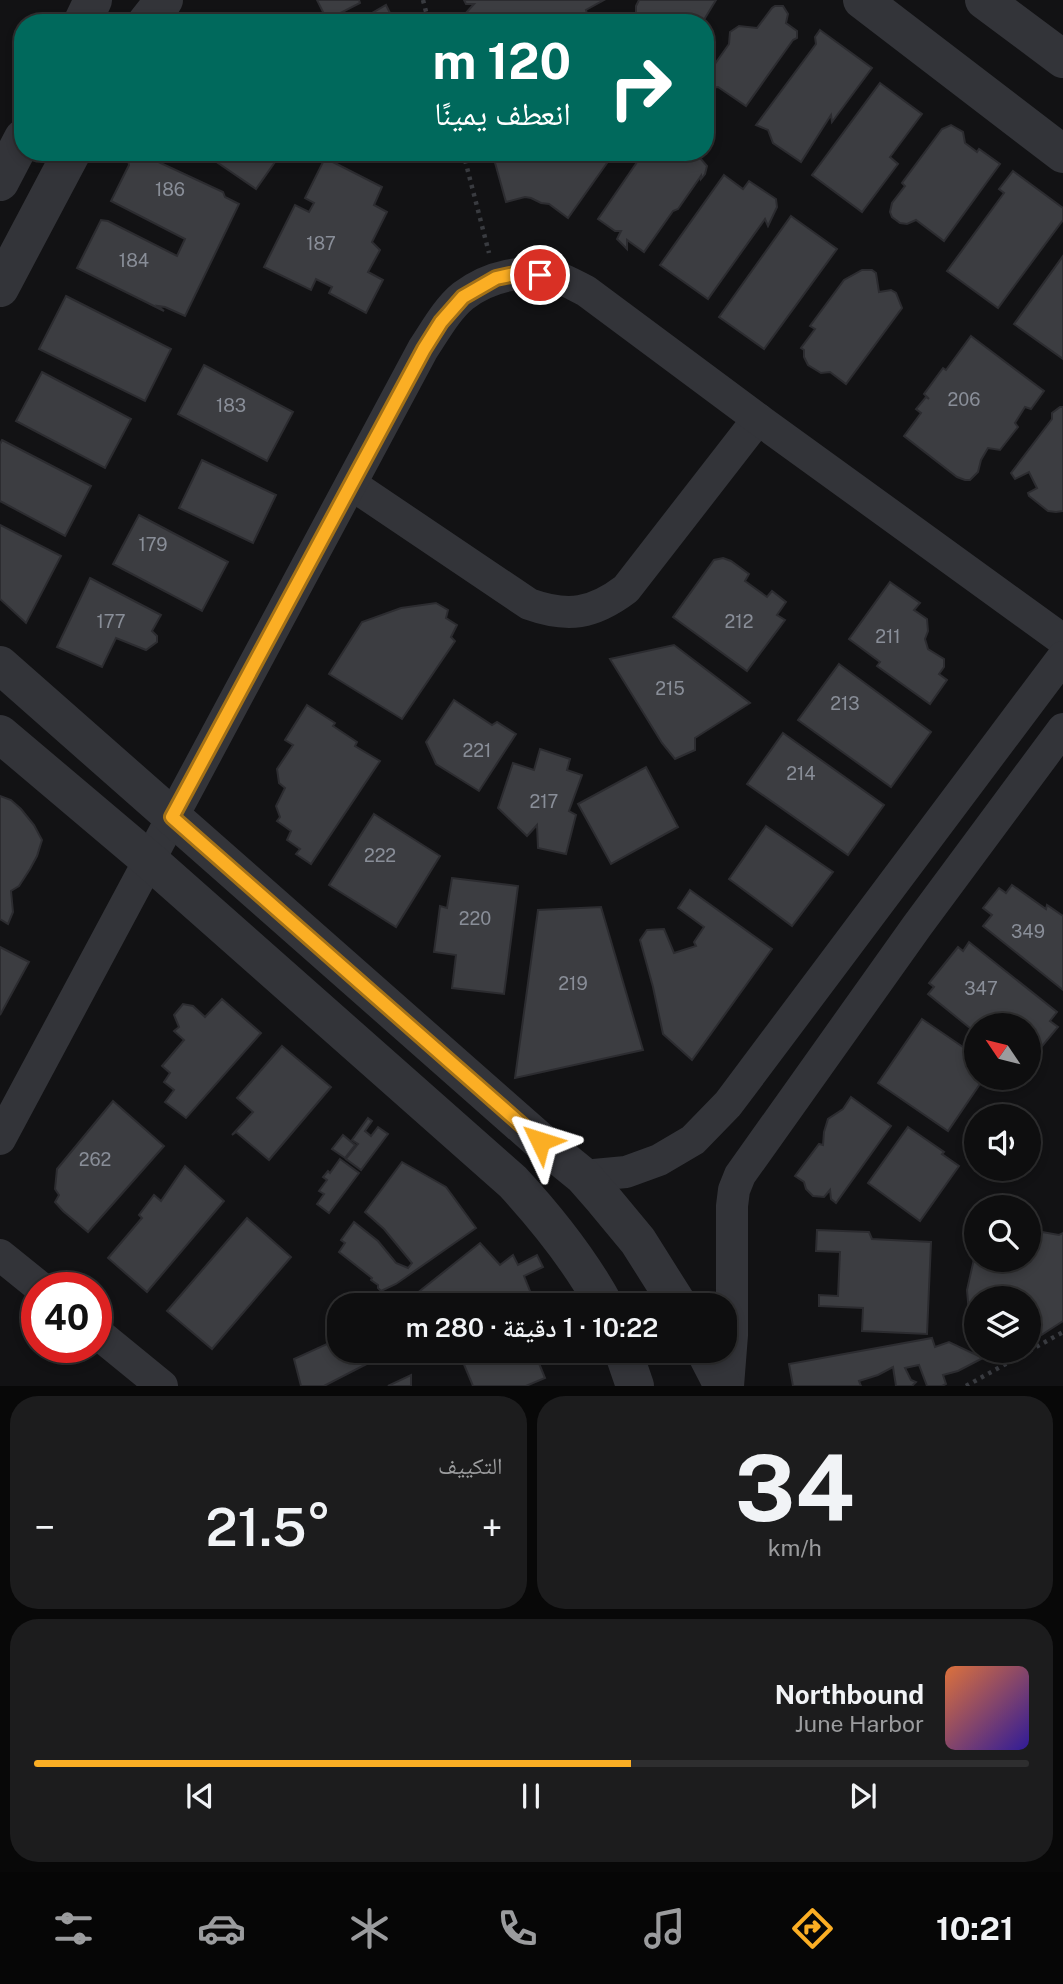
<!DOCTYPE html>
<html lang="ar">
<meta charset="utf-8">
<style>
:root{--surface:#0e0e0f;--page:#1c1c1d;--text:#f1f3f6;--muted:#9b9c9e;--line:#2e2e2f;--accent:#fbae24}
body{margin:0;font-family:"Public Sans","Noto Naskh Arabic",sans-serif;background:var(--page);color:var(--text);direction:rtl;height:100vh;display:flex;flex-direction:column;font-size:26px;white-space:nowrap}
*{box-sizing:border-box;margin:0}
p{font-size:23px;color:var(--muted)}
.icon{flex:none;width:38px;height:38px;fill:none;stroke:currentColor;stroke-width:2;stroke-linecap:round;stroke-linejoin:round}
.map{position:relative;height:1386px;overflow:hidden;direction:ltr}
.sheet{display:flex;flex-direction:column;gap:10px;padding:10px;background:#080808;flex:1}
.sheet>*{flex:none}
.guide{position:absolute;left:14px;top:14px;width:700px;height:147px;border-radius:28px;box-shadow:0 4px 10px #0003,0 0 0 2px var(--line);direction:rtl;background:#00695c;color:#fff;overflow:hidden}
.needle{width:46px;rotate:305deg}
.tools{position:absolute;left:964px;top:1013px;display:grid;gap:14px}
.tools a{display:grid;place-items:center;width:77px;height:77px;border-radius:50%;background:var(--surface);box-shadow:0 4px 10px #0003,0 0 0 2px var(--line);font-size:35px}
.speed{position:absolute;left:21px;top:1272px;display:flex;gap:14px;font-size:35px;font-weight:700;text-align:center}
.speed>*{display:grid;place-content:center;width:91px;height:91px;border-radius:50%;background:var(--surface);box-shadow:0 4px 10px #0003,0 0 0 2px var(--line);line-height:1}
.speed .limit{border:10px solid #d22;background:#fff;color:#111}
.pin{position:absolute;display:grid;place-items:center;width:60px;height:60px;color:#fff;margin:-30px;border:4px solid #fff;border-radius:50%;box-shadow:0 2px 7px #0007}
.me{position:absolute;width:77px;margin:-38px;rotate:311deg;stroke-linejoin:round;filter:drop-shadow(0 0 5px #0008)}
.turn{display:flex;align-items:center;gap:24px;height:147px;padding:0 28px;font-size:32px}
.turn .icon{width:91px;height:91px;stroke-width:2.5}
.turn b{display:block;font-size:49px;line-height:60px}
.big{font-size:52px;font-weight:600;line-height:1.1}
.sheet .tile{flex:1;display:flex;flex-direction:column;justify-content:center;gap:10px;min-width:0;padding:0 24px;border-radius:28px;background:var(--page)}
.sheet .dial{align-items:center;gap:0}
.dial b{font-size:91px;line-height:1}
.song{display:flex;align-items:center;gap:21px}
.cover{width:84px;height:84px;border-radius:10px;background:linear-gradient(135deg,hsl(20 70% 55%),hsl(250 70% 35%))}
.played{height:7px;border-radius:4px;background:linear-gradient(90deg,var(--accent) 60%,var(--line) 60%)}
.keys{display:flex;justify-content:space-around;direction:ltr}
.heat{display:flex;justify-content:space-between;align-items:center;font-size:38px;direction:ltr}
.sheet .tiles{flex:1;display:grid;gap:10px;grid-template-columns:1fr 1fr}
.tile:last-child{grid-column:span 2}
.trip{position:absolute;left:327px;top:1293px;width:410px;height:70px;border-radius:28px;background:var(--surface);box-shadow:0 4px 10px #0003,0 0 0 2px var(--line);font-weight:600;line-height:70px;text-align:center;direction:rtl}
.tab-bar{display:flex;height:112px;justify-content:space-around;align-items:center;background:#060606;color:var(--muted)}
.tab-bar .icon{width:49px;height:49px}
.tab-bar .active{color:var(--accent)}
.tab-bar b{font-size:32px;color:var(--text)}
.map>svg:first-child{display:block}
.building{fill:#3c3d41;stroke:#2c2c30;stroke-width:2}
.lines{fill:none;stroke-linecap:round;stroke-linejoin:round}
.path{stroke:#393b40;stroke-width:4.5;stroke-dasharray:3.5 5;stroke-linecap:butt}
.minor{stroke:#333439;stroke-width:32}
.tertiary{stroke:#333439;stroke-width:38}
.route-casing{stroke:#a37117;stroke-width:18}
.route{stroke:#fbae24;stroke-width:12}
.labels{text-anchor:middle;dominant-baseline:central;stroke-width:7;stroke-linejoin:round;paint-order:stroke}
.number-label{font-size:18px;fill:#898e98}
</style>
<div class="map">
<svg width="1063" height="1386" viewBox="0 0 1063 1386">
<rect width="100%" height="100%" fill="#121214"/>
<g class="building">
<polygon points="317,0 359,0 360,3 327,20"/>
<polygon points="464,0 604,0 586,10 587,14 571,23 475,23 465,14 474,4 466,4"/>
<polygon points="639,0 716,0 702,23 631,23 636,15 636,6"/>
<polygon points="386,5 393,19 399,23 355,23"/>
<polygon points="775,6 783,6 788,14 786,23 797,31 797,38 793,40 746,106 718,87 709,88 705,78 729,44 730,32 739,26 757,28 772,8"/>
<polygon points="820,30 872,68 832,122 831,115 801,162 773,143 768,130 756,125 816,44 815,37"/>
<polygon points="880,83 922,114 890,157 898,164 862,212 812,175"/>
<polygon points="951,125 963,132 965,143 977,152 979,149 1000,164 944,241 916,220 907,224 900,223 892,217 890,212 892,203 905,186 902,183 942,129"/>
<polygon points="137,152 223,192 225,197 239,204 185,316 165,307 158,306 164,311 77,268 101,220 108,221 177,256 185,239 111,201 129,165 128,159 133,161"/>
<polygon points="202,152 282,152 256,189"/>
<polygon points="492,152 608,152 603,160 607,163 568,218 549,204 541,203 531,198 525,197 506,202"/>
<polygon points="644,152 684,152 688,157 690,154 701,159 707,166 705,174 701,179 701,176 678,209 673,211 644,252 627,240 627,249 617,239 621,231 615,231 598,219"/>
<polygon points="325,158 382,187 374,205 387,212 372,242 380,250 368,272 383,280 366,313 329,293 332,287 316,279 311,290 264,267 295,205 309,212 314,203 305,198"/>
<polygon points="1013,171 1063,208 1063,220 998,308 947,271 1004,193 999,189"/>
<polygon points="724,175 743,189 749,181 776,199 777,207 768,226 765,219 708,299 660,265"/>
<polygon points="791,216 837,249 764,349 719,317"/>
<polygon points="1063,256 1063,359 1014,324"/>
<polygon points="862,270 872,270 876,273 879,292 891,290 896,293 902,308 846,384 830,372 821,373 808,365 804,357 804,350 801,348 815,329 810,326 844,280"/>
<polygon points="66,296 171,349 145,401 39,349"/>
<polygon points="971,336 1044,391 1031,409 1025,407 1015,423 1018,427 1000,450 988,448 981,460 978,472 970,480 965,480 957,477 904,436 921,413 916,409 926,397 929,399 924,394 943,368 946,370"/>
<polygon points="204,365 293,412 267,461 178,414"/>
<polygon points="42,372 131,419 105,468 16,421"/>
<polygon points="1060,407 1063,407 1063,511 1056,512 1048,511 1029,496 1028,493 1037,488 1029,472 1015,479 1011,473 1052,419 1052,413"/>
<polygon points="2,440 91,486 65,536 0,501 0,444"/>
<polygon points="202,460 276,495 253,543 179,508"/>
<polygon points="139,515 228,562 202,611 113,564"/>
<polygon points="0,525 61,556 26,623 0,599"/>
<polygon points="723,558 731,561 749,574 745,581 767,597 772,591 786,602 777,615 785,620 747,671 673,617 714,560"/>
<polygon points="90,578 161,615 152,631 157,636 157,642 146,650 116,638 102,667 57,647"/>
<polygon points="890,582 920,603 914,610 927,619 928,631 925,639 928,649 944,659 944,667 939,674 947,680 930,704 877,666 880,662 849,639"/>
<polygon points="436,603 448,610 446,618 457,625 451,637 455,641 402,719 329,674 362,622 401,608"/>
<polygon points="674,645 750,703 695,738 695,750 675,759 662,743 610,659"/>
<polygon points="839,664 931,732 891,787 798,720"/>
<polygon points="454,700 492,725 497,722 516,734 479,791 436,764 426,742"/>
<polygon points="307,705 335,723 333,726 357,742 355,746 380,761 311,864 296,854 300,849 287,840 291,831 277,821 280,817 276,806 285,788 279,783 277,769 293,745 285,740"/>
<polygon points="783,733 884,805 848,855 747,784"/>
<polygon points="540,749 570,759 567,770 582,775 569,811 576,815 566,854 538,848 537,825 527,836 498,808 513,763 534,770"/>
<polygon points="646,767 678,827 611,864 578,804"/>
<polygon points="0,796 11,800 21,809 34,825 42,840 37,856 30,869 19,886 11,891 13,912 8,924 0,919"/>
<polygon points="374,814 440,856 396,927 329,885"/>
<polygon points="766,826 833,872 792,926 729,879"/>
<polygon points="452,878 518,886 504,994 452,988 456,955 434,952 440,906 447,908"/>
<polygon points="1012,885 1046,909 1047,905 1063,916 1063,990 983,926 992,915 983,908 999,888 1006,893"/>
<polygon points="690,890 772,949 692,1060 663,1034 653,987 640,940 647,930 664,929 674,953 696,946 694,942 704,927 678,908"/>
<polygon points="601,907 643,1050 515,1078 538,910"/>
<polygon points="969,942 1057,1012 1050,1021 1058,1027 1033,1057 1029,1053 1029,1026 976,1026 976,1033 928,994 934,987 929,983 958,947 963,951"/>
<polygon points="0,947 29,962 0,1015"/>
<polygon points="222,999 261,1033 186,1118 165,1102 174,1090 164,1082 170,1073 162,1066 184,1040 174,1031 179,1027 174,1015 183,1004 193,1006 205,1017"/>
<polygon points="922,1019 976,1056 976,1078 984,1078 948,1131 878,1083"/>
<polygon points="282,1046 331,1087 269,1160 236,1132 232,1135 253,1112 237,1098"/>
<polygon points="851,1097 891,1126 836,1203 831,1199 830,1190 824,1197 813,1196 806,1189 804,1182 795,1176 819,1144 823,1145 824,1132 828,1119 843,1109"/>
<polygon points="113,1101 164,1146 88,1232 63,1211 55,1202 59,1195 55,1189 57,1169"/>
<polygon points="368,1118 372,1121 365,1131 371,1136 378,1127 388,1134 361,1170 346,1159 358,1144 352,1140"/>
<polygon points="908,1127 944,1152 942,1154 959,1166 920,1221 868,1183"/>
<polygon points="343,1135 355,1145 345,1158 332,1149"/>
<polygon points="340,1159 359,1173 329,1213 317,1204 324,1194 319,1191 327,1180 323,1177 328,1171 330,1173"/>
<polygon points="402,1162 446,1187 476,1228 396,1284 381,1291 378,1288 378,1285 371,1280 372,1278 339,1252 345,1243 341,1240 354,1222 378,1241 396,1263 408,1268 412,1263 384,1229 365,1212"/>
<polygon points="185,1166 224,1201 147,1292 108,1258 142,1218 139,1215 154,1195 161,1201"/>
<polygon points="247,1218 291,1257 212,1349 167,1311"/>
<polygon points="817,1230 869,1232 872,1239 931,1242 927,1334 862,1331 863,1308 819,1306 819,1295 838,1296 840,1252 816,1251"/>
<polygon points="1042,1232 1059,1235 1063,1233 1063,1321 1029,1343 1029,1298 976,1298 976,1331 970,1325 967,1290 976,1250 976,1260 1029,1260 1029,1241"/>
<polygon points="480,1243 500,1265 513,1255 518,1265 537,1255 543,1267 524,1276 532,1296 510,1306 401,1306"/>
<polygon points="340,1338 340,1351 384,1351 386,1354 324,1386 301,1386 294,1359"/>
<polygon points="932,1338 935,1347 949,1342 983,1358 958,1371 943,1375 946,1384 942,1386 927,1386 919,1365 905,1368 911,1380 916,1382 912,1386 896,1386 893,1367 878,1375 859,1381 861,1386 793,1386 789,1364"/>
<polygon points="469,1351 534,1351 545,1378 526,1386 473,1386 460,1355"/>
<polygon points="411,1375 411,1386 388,1386"/>
</g>
<g class="lines">
<g class="path">
<polyline points="423,0 429,23"/>
<polyline points="463,152 489,253"/>
<polyline points="1029,1351 1063,1332"/>
<polyline points="966,1386 1029,1351"/>
</g>
<g class="minor">
<path d="M351,484L529,604C568,618 593,614 626,589L758,419"/>
<path d="M0,1139L423,349C435,331 447,309 463,296C489,276 525,268 556,277C566,280 576,286 586,291L758,419L1063,640"/>
<polyline points="583,1176 626,1172 659,1160 693,1140 728,1104 1063,657"/>
<polyline points="0,1255 41,1288"/>
<polyline points="96,1332 162,1386"/>
<polyline points="728,1386 732,1335 732,1206 734,1190 740,1175 917,926 1063,729"/>
</g>
<g class="tertiary">
<polyline points="862,0 1063,154"/>
<polyline points="984,0 1063,59"/>
<polyline points="82,23 93,0"/>
<polyline points="146,23 164,0"/>
<polyline points="0,182 23,138"/>
<polyline points="0,288 72,152"/>
<polyline points="0,665 540,1141 583,1176 604,1200 638,1241 679,1306"/>
<path d="M0,734L149,860L513,1182C548,1220 580,1260 605,1306"/>
<polyline points="623,1351 635,1386"/>
<polyline points="705,1351 723,1386"/>
</g>
</g>
<g class="lines">
<g class="route-casing">
<polyline id="route" points="540,275 524,272 496,278 463,297 441,322 424,349 172,817 540,1141"/>
</g>
<use href="#route" class="route"/>
</g>
<g class="labels">
<g class="number-label">
<text x="170" y="189">186</text>
<text x="321" y="243">187</text>
<text x="134" y="260">184</text>
<text x="964" y="399">206</text>
<text x="231" y="405">183</text>
<text x="153" y="544">179</text>
<text x="111" y="621">177</text>
<text x="739" y="621">212</text>
<text x="888" y="636">211</text>
<text x="670" y="688">215</text>
<text x="845" y="703">213</text>
<text x="477" y="750">221</text>
<text x="801" y="773">214</text>
<text x="544" y="801">217</text>
<text x="380" y="855">222</text>
<text x="475" y="918">220</text>
<text x="1028" y="931">349</text>
<text x="573" y="983">219</text>
<text x="981" y="988">347</text>
<text x="95" y="1159">262</text>
</g>
</g>
</svg>
<div class="tools">
<a><svg class="needle" viewBox="-14 -14 28 28"><path d="M0-13l5 13h-10z" fill="#e53935"/><path d="M0 13l5-13h-10z" fill="#9b9c9e"/></svg></a>
<a><svg class="icon" aria-label="sound" viewBox="0 0 24 24"><path d="M4 9h4l5-4v14l-5-4H4zM17 9q2 3 0 6"/></svg></a>
<a><svg class="icon" aria-label="search" viewBox="0 0 24 24"><circle cx="10" cy="10" r="6"/><path d="M15 15l6 6"/></svg></a>
<a><svg class="icon" aria-label="layers" viewBox="0 0 24 24"><path d="M12 4l9 5-9 5-9-5zM3 14l9 5 9-5"/></svg></a>
</div>
<div class="speed"><div class="limit">40</div></div>
<div class="pin" style="left:540px;top:275px;background:#d93025"><svg class="icon" aria-label="arrive" viewBox="0 0 24 24"><path d="M6 21V4h12l-3 4 3 4H6"/></svg></div>
<svg class="me" style="left:540px;top:1141px" viewBox="-20 -20 40 40"><path d="M0-17L14 15 0 8-14 15z" fill="#fbae24" stroke="#fff" stroke-width="4"/></svg>
<div class="trip">10:22 · 1 دقيقة · 280 m</div>
<div class="guide">
<div class="turn"><svg class="icon" aria-label="right" viewBox="0 0 24 24"><path d="M7 20v-9h11M14 6l5 5-5 5"/></svg><div><b>120 m</b>انعطف يمينًا</div></div>
</div>
</div>
<section class="sheet">
<div class="tiles">
<div class="tile dial"><b>34</b><p>km/h</p></div>
<div class="tile"><p>التكييف</p>
<div class="heat"><a>−</a><b class="big">21.5°</b><a>+</a></div>
</div>
<div class="tile">
<div class="song"><i class="cover"></i><div><b>Northbound</b><p>June Harbor</p></div></div>
<div class="played"></div>
<div class="keys"><svg class="icon" aria-label="previous" viewBox="0 0 24 24"><path d="M18 5L8 12l10 7zM5 5v14"/></svg><svg class="icon" aria-label="pause" viewBox="0 0 24 24"><path d="M8 5v14M16 5v14"/></svg><svg class="icon" aria-label="next" viewBox="0 0 24 24"><path d="M6 5l10 7-10 7zM19 5v14"/></svg></div>
</div>
</div>
</section>
<nav class="tab-bar">
<b>10:21</b>
<svg class="icon active" aria-label="directions" viewBox="0 0 24 24"><path d="M12 3l9 9-9 9-9-9zM9 14v-3h6M13 9l2 2-2 2"/></svg>
<svg class="icon" aria-label="music" viewBox="0 0 24 24"><path d="M9 18V5l10-2v13"/><circle cx="6" cy="18" r="3"/><circle cx="16" cy="16" r="3"/></svg>
<svg class="icon" aria-label="phone" viewBox="0 0 24 24"><path d="M5 4h4l2 5-3 2q2 4 5 5l2-3 5 2v4C11 20 4 13 5 4z"/></svg>
<svg class="icon" aria-label="climate" viewBox="0 0 24 24"><path d="M12 3v18M4 7l16 10M4 17L20 7"/></svg>
<svg class="icon" aria-label="car" viewBox="0 0 24 24"><path d="M5 17H2v-5l4-1 3-4h7l3 4 3 1v5h-3M9 17h6M6 11h13"/><circle cx="7" cy="17" r="2"/><circle cx="17" cy="17" r="2"/></svg>
<svg class="icon" aria-label="filters" viewBox="0 0 24 24"><path d="M4 7h16M4 17h16"/><circle cx="9" cy="7" r="2"/><circle cx="15" cy="17" r="2"/></svg>
</nav>
